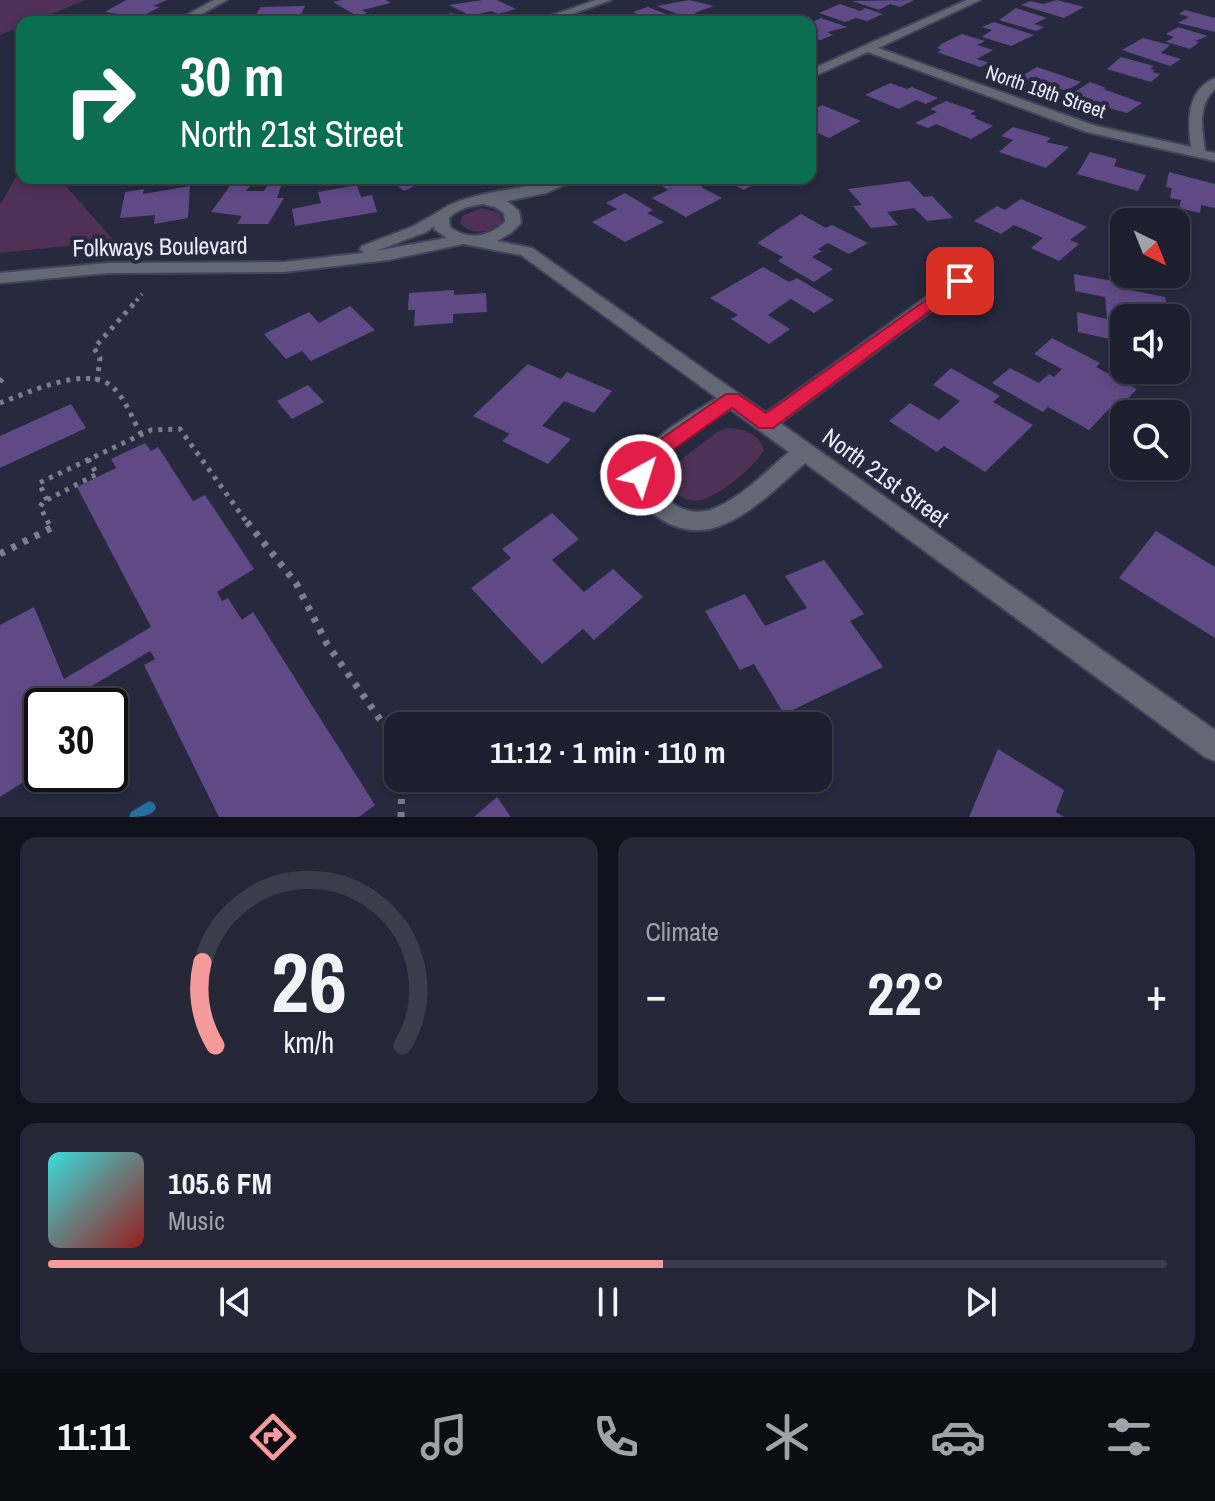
<!DOCTYPE html>
<meta charset="utf-8">
<style>
:root{--surface:#1d1f2f;--page:#252737;--text:#f1f3f6;--muted:#a0a2aa;--line:#3b3d4b;--accent:#f59b9c}
body{margin:0;font-family:"Archivo Narrow",sans-serif;background:var(--page);color:var(--text);height:100vh;display:flex;flex-direction:column;font-size:30px;white-space:nowrap}
*{box-sizing:border-box;margin:0}
p{font-size:26px;color:var(--muted)}
.icon{flex:none;width:44px;height:44px;fill:none;stroke:currentColor;stroke-width:2;stroke-linecap:round;stroke-linejoin:round}
.map{position:relative;height:817px;overflow:hidden}
.details{display:flex;flex-direction:column;gap:20px;padding:20px;background:#10111a;flex:1}
.details>*{flex:none}
.hud{position:absolute;left:16px;top:16px;width:800px;height:168px;border-radius:16px;box-shadow:0 4px 12px #0003,0 0 0 2px var(--line);background:#0b6e4f;color:#fff;overflow:hidden}
.needle{width:52px;rotate:137deg}
.buttons{position:absolute;left:1110px;top:208px;display:grid;gap:16px}
.buttons a{display:grid;place-items:center;width:80px;height:80px;border-radius:16px;background:var(--surface);box-shadow:0 4px 12px #0003,0 0 0 2px var(--line);font-size:40px}
.speed{position:absolute;left:24px;top:688px;display:flex;gap:16px;font-size:40px;font-weight:700;text-align:center}
.speed>*{display:grid;place-content:center;width:104px;height:104px;border-radius:50%;background:var(--surface);box-shadow:0 4px 12px #0003,0 0 0 2px var(--line);line-height:1}
.speed .limit{border:4px solid #111;border-radius:12px;background:#fff;color:#111}
.pin{position:absolute;display:grid;place-items:center;width:68px;height:68px;color:#fff;margin:-34px;border-radius:16px;box-shadow:0 4px 12px #0006}
.me{position:absolute;width:88px;margin:-44px;rotate:39deg;stroke-linejoin:round;filter:drop-shadow(0 0 6px #0008)}
.turn{display:flex;align-items:center;gap:28px;height:168px;padding:0 32px;font-size:36px}
.turn .icon{width:104px;height:104px;stroke-width:2.5}
.turn b{display:block;font-size:56px;line-height:68px}
.big{font-size:60px;font-weight:700;line-height:1.1}
.details .card{flex:1;display:flex;flex-direction:column;justify-content:center;gap:12px;min-width:0;padding:0 28px;border-radius:16px;background:var(--page)}
.details .dial{align-items:center;gap:0}
.dial svg{height:208px;overflow:visible;fill:none;stroke:var(--line);stroke-width:7;stroke-linecap:round;text-anchor:middle}
.dial text{fill:var(--text);stroke:none}
.song{display:flex;align-items:center;gap:24px}
.cover{width:96px;height:96px;border-radius:12px;background:linear-gradient(135deg,hsl(180 70% 55%),hsl(0 70% 35%))}
.played{height:8px;border-radius:4px;background:linear-gradient(90deg,var(--accent) 55%,var(--line) 55%)}
.keys{display:flex;justify-content:space-around;direction:ltr}
.heat{display:flex;justify-content:space-between;align-items:center;font-size:44px;direction:ltr}
.details .tiles{flex:1;display:grid;gap:20px;grid-template-columns:1fr 1fr}
.card:last-child{grid-column:span 2}
.trip{position:absolute;left:384px;top:712px;width:448px;height:80px;border-radius:16px;background:var(--surface);box-shadow:0 4px 12px #0003,0 0 0 2px var(--line);font-weight:700;line-height:80px;text-align:center}
.tabs{display:flex;height:128px;justify-content:space-around;align-items:center;background:#0c0c13;color:var(--muted)}
.tabs .icon{width:56px;height:56px}
.tabs .selected{color:var(--accent)}
.tabs b{font-size:36px;color:var(--text)}
.map>svg:first-child{display:block}
.green{fill:#4f3157}
.lines{fill:none;stroke-linecap:round;stroke-linejoin:round}
.stream{fill:#266f9a;fill-rule:evenodd}
.building{fill:#604a86}
.minor-casing{stroke:#424459;stroke-width:4}
.tertiary-casing{stroke:#424459;stroke-width:4}
.path-far2{stroke:#7b7d90;stroke-width:4;stroke-dasharray:3 5;stroke-linecap:butt}
.path-far1{stroke:#7b7d90;stroke-width:5;stroke-dasharray:4 6;stroke-linecap:butt}
.path{stroke:#7b7d90;stroke-width:7;stroke-dasharray:5 8;stroke-linecap:butt}
.minor{fill:#636974;fill-rule:evenodd}
.tertiary{fill:#636974;fill-rule:evenodd}
.route{fill:#e11d48;stroke:#92132f;stroke-width:2}
.labels{text-anchor:middle;dominant-baseline:central;stroke-width:8;stroke-linejoin:round;paint-order:stroke}
.far-street-label{font-size:20px;fill:#e9ebfa;stroke:#27293f}
.street-label{font-size:24px;fill:#e9ebfa;stroke:#27293f}
</style>
<div class="map">
<svg width="1215" height="817" viewBox="0 0 1215 817">
<rect width="100%" height="100%" fill="#27293f"/>
<g class="green">
<polygon points="0,0 85,0 32,22 22,22 22,26 0,35"/>
<polygon points="22,166 22,178 59,178 114,241 0,253 0,205"/>
<path d="M481,208L500,213L502,222C490,233 472,236 460,223L462,216Z"/>
<path d="M729,428C745,430 759,433 764,450C757,464 717,498 701,500C691,502 680,498 672,491C665,484 666,477 670,468L717,432Z"/>
</g>
<g class="lines">
<path class="stream" d="M149,801L154,803L156,808C151,817 140,817 129,817L131,812Z"/>
</g>
<g class="building">
<polygon points="126,0 167,0 153,6 160,7 140,17 105,12"/>
<polygon points="342,0 386,0 391,3 362,10 367,13 357,16 333,2"/>
<polygon points="483,0 497,0 516,9 498,14 491,11 471,16 449,5"/>
<polygon points="689,0 714,6 694,13 699,15 690,19 657,6"/>
<polygon points="914,0 900,7 890,4 879,10 852,1"/>
<polygon points="1057,0 1084,7 1064,18 1021,5 1030,1 1043,4"/>
<polygon points="840,4 860,11 865,8 883,14 867,21 856,18 845,22 819,13"/>
<polygon points="305,6 301,14 255,16 261,7"/>
<polygon points="648,7 679,19 671,22 627,22 642,16 633,12"/>
<polygon points="1016,8 1047,18 1034,24 1044,27 1036,31 999,20"/>
<polygon points="1185,10 1215,18 1215,32 1178,23 1189,17 1179,14"/>
<polygon points="452,13 469,22 419,22 427,19"/>
<polygon points="91,17 126,19 121,22 83,22"/>
<polygon points="821,18 847,27 827,32 833,35 820,40 810,36 810,23"/>
<polygon points="994,22 1034,35 1011,46 982,37 992,30 982,27"/>
<polygon points="1178,27 1208,36 1195,41 1199,42 1190,49 1166,42 1174,37 1166,34"/>
<polygon points="962,34 985,41 977,45 993,50 977,59 989,63 980,67 937,52 942,50 937,48 943,43"/>
<polygon points="1143,38 1170,45 1161,53 1181,59 1170,66 1122,50"/>
<polygon points="1121,57 1154,66 1150,69 1155,70 1152,72 1160,74 1151,82 1107,69"/>
<polygon points="1037,67 1081,82 1066,91 1041,82 1035,85 1016,79"/>
<polygon points="1090,82 1106,88 1103,89 1142,103 1127,113 1067,97"/>
<polygon points="890,83 907,89 912,87 938,98 926,104 916,100 899,109 865,95"/>
<polygon points="946,101 975,111 970,114 977,116 974,118 993,126 971,139 936,124 928,128 915,123 937,112 930,109"/>
<polygon points="822,105 861,121 829,138 810,130 810,119 818,116 810,111"/>
<polygon points="1013,127 1051,138 1046,142 1069,147 1046,168 999,152 1013,140 1001,136"/>
<polygon points="1090,152 1117,159 1114,166 1146,175 1138,191 1077,174"/>
<polygon points="1169,172 1215,184 1215,208 1201,205 1200,213 1179,208 1181,200 1170,198 1172,188 1166,187"/>
<polygon points="388,178 439,178 425,184 422,182 404,191"/>
<polygon points="668,178 704,178 711,182 701,187 722,198 686,217 652,198 668,190 657,183"/>
<polygon points="721,178 750,178 758,182 744,190"/>
<polygon points="909,181 924,197 932,196 953,218 927,221 914,208 887,212 898,225 871,228 853,206 862,205 848,189"/>
<polygon points="232,183 252,183 246,191 264,191 268,185 281,186 277,198 284,198 268,224 237,224 242,216 211,212"/>
<polygon points="357,185 361,197 372,195 377,212 295,226 292,209 321,203 318,192"/>
<polygon points="190,186 188,218 154,224 155,215 120,218 125,192 144,189 143,194"/>
<polygon points="625,193 653,210 647,213 664,222 625,242 592,222 617,209 606,203"/>
<polygon points="1021,199 1087,227 1070,240 1079,244 1059,261 1031,248 1043,238 1028,231 1014,225 1001,234 974,221 997,206 1005,210"/>
<polygon points="801,214 826,228 832,225 868,243 849,254 828,243 818,249 822,251 812,257 833,269 814,282 778,261 783,257 757,243"/>
<polygon points="763,267 789,282 797,278 834,300 814,313 791,299 779,307 768,315 790,329 769,344 731,319 738,315 710,298"/>
<polygon points="1074,274 1124,283 1125,289 1165,297 1169,318 1124,318 1124,342 1078,332 1077,312 1107,319 1105,297 1075,291"/>
<polygon points="454,290 454,295 486,293 487,312 453,314 453,323 414,326 415,310 408,310 409,293"/>
<polygon points="350,306 375,330 311,361 302,351 286,359 264,334 309,312 319,323"/>
<polygon points="1052,338 1100,363 1096,367 1137,389 1116,411 1110,408 1089,430 1048,407 1043,412 992,383 1010,368 1039,383 1049,374 1054,377 1062,369 1034,354"/>
<polygon points="528,364 561,379 567,372 612,391 594,413 564,401 542,426 571,439 548,464 502,441 510,434 473,416"/>
<polygon points="951,368 1000,396 993,402 1033,425 985,472 944,446 937,452 889,421 910,403 939,420 960,401 933,385"/>
<polygon points="308,385 324,402 292,419 277,401"/>
<polygon points="71,404 86,428 0,468 0,436"/>
<polygon points="145,443 151,451 158,447 193,501 205,495 254,569 217,592 222,601 228,598 242,620 253,612 375,805 359,817 219,817 144,665 155,659 150,651 72,698 75,706 42,706 42,770 0,797 0,625 34,607 64,679 151,627 77,487 116,468 111,459"/>
<polygon points="552,513 579,539 552,560 584,592 613,569 643,597 594,640 583,629 542,664 471,588 511,558 502,549"/>
<polygon points="1156,531 1215,567 1215,638 1119,578"/>
<polygon points="824,560 864,614 850,621 883,667 784,714 754,664 740,670 705,611 745,594 765,626 807,608 785,576"/>
<polygon points="998,749 1064,790 1056,812 1064,817 969,817"/>
<polygon points="497,797 511,817 474,817"/>
</g>
<g class="lines">
<g class="minor-casing">
<g id="minor">
<polygon points="214,0 227,0 187,22 174,22"/>
<polygon points="596,0 611,0 549,22 533,22"/>
<path d="M967,0H980L878,48L1096,126L1191,147C1188,121 1186,91 1215,78V89C1197,106 1202,128 1205,151L1215,153V161L1087,132L868,52L810,78V70Z"/>
<path d="M560,178H580L546,193L507,201L519,211L521,223L511,233L497,241L532,248L766,413L954,277H966L968,281L966,285L780,423L1215,730V761L1205,757L805,463C776,488 747,520 709,529C690,533 666,526 652,512C599,462 678,423 717,398L521,255L453,242L434,229L436,215C455,192 527,190 560,178ZM483,204L495,207L504,213L505,222C489,237 468,241 450,227L449,218C459,208 469,206 483,204ZM730,409L789,452C766,471 740,500 710,510C696,514 681,511 670,501C625,465 703,427 730,409Z"/>
</g>
</g>
<g class="tertiary-casing">
<polygon id="tertiary" points="443,209 451,214 448,217 426,232 376,251 462,235 470,240 468,243 388,260 284,272 108,273 0,283 0,273 108,263 284,262 364,253 360,249 362,246 414,226"/>
</g>
<polyline class="path-far2" points="136,301 142,294"/>
<g class="path-far1">
<polyline points="97,381 100,358 94,348 138,299"/>
<polyline points="0,382 4,377"/>
<path d="M0,403C27,393 84,366 110,385C125,396 132,419 141,434"/>
<polyline points="88,459 98,476"/>
<polyline points="47,500 39,483 151,430 180,429 248,524"/>
<polyline points="49,524 40,507 43,502 97,474"/>
</g>
<g class="path">
<polyline points="247,522 296,583 327,644 398,745"/>
<polyline points="0,554 51,528 48,522"/>
<polyline points="401,817 402,778"/>
</g>
<use href="#minor" class="minor"/>
<use href="#tertiary" class="tertiary"/>
</g>
<polygon class="route" points="960,276 968,281 966,284 773,428 759,428 732,408 659,460 648,480 634,480 632,475 645,450 726,394 738,394 766,413"/>
<g class="labels">
<g class="far-street-label">
<text transform="translate(1046 91) rotate(19)">North 19th Street</text>
</g>
<g class="street-label">
<text transform="translate(160 246) rotate(-1)">Folkways Boulevard</text>
<text transform="translate(886 477) rotate(36)">North 21st Street</text>
</g>
</g>
</svg>
<div class="buttons">
<a><svg class="needle" viewBox="-14 -14 28 28"><path d="M0-13l5 13h-10z" fill="#e53935"/><path d="M0 13l5-13h-10z" fill="#a0a2aa"/></svg></a>
<a><svg class="icon" aria-label="sound" viewBox="0 0 24 24"><path d="M4 9h4l5-4v14l-5-4H4zM17 9q2 3 0 6"/></svg></a>
<a><svg class="icon" aria-label="search" viewBox="0 0 24 24"><circle cx="10" cy="10" r="6"/><path d="M15 15l6 6"/></svg></a>
</div>
<div class="speed"><div class="limit">30</div></div>
<div class="pin" style="left:960px;top:281px;background:#d93025"><svg class="icon" aria-label="arrive" viewBox="0 0 24 24"><path d="M6 21V4h12l-3 4 3 4H6"/></svg></div>
<svg class="me" style="left:641px;top:475px" viewBox="-20 -20 40 40"><circle r="17" fill="#e11d48" stroke="#fff" stroke-width="3"/><path d="M0-11L8 9 0 5-8 9z" fill="#fff"/></svg>
<div class="trip">11:12 · 1 min · 110 m</div>
<div class="hud">
<div class="turn"><svg class="icon" aria-label="right" viewBox="0 0 24 24"><path d="M7 20v-9h11M14 6l5 5-5 5"/></svg><div><b>30 m</b>North 21st Street</div></div>
</div>
</div>
<section class="details">
<div class="tiles">
<div class="card dial"><svg viewBox="0 0 100 80">
<path d="M14 69A42 42 0 1 1 86 69"/>
<path d="M14 69A42 42 0 0 1 9 37" stroke="#f59b9c"/>
<text x="50" y="56" font-size="32" font-weight="700">26</text>
<text x="50" y="72" font-size="11">km/h</text>
</svg></div>
<div class="card"><p>Climate</p>
<div class="heat"><a>−</a><b class="big">22°</b><a>+</a></div>
</div>
<div class="card">
<div class="song"><i class="cover"></i><div><b>105.6 FM</b><p>Music</p></div></div>
<div class="played"></div>
<div class="keys"><svg class="icon" aria-label="previous" viewBox="0 0 24 24"><path d="M18 5L8 12l10 7zM5 5v14"/></svg><svg class="icon" aria-label="pause" viewBox="0 0 24 24"><path d="M8 5v14M16 5v14"/></svg><svg class="icon" aria-label="next" viewBox="0 0 24 24"><path d="M6 5l10 7-10 7zM19 5v14"/></svg></div>
</div>
</div>
</section>
<nav class="tabs">
<b>11:11</b>
<svg class="icon selected" aria-label="directions" viewBox="0 0 24 24"><path d="M12 3l9 9-9 9-9-9zM9 14v-3h6M13 9l2 2-2 2"/></svg>
<svg class="icon" aria-label="music" viewBox="0 0 24 24"><path d="M9 18V5l10-2v13"/><circle cx="6" cy="18" r="3"/><circle cx="16" cy="16" r="3"/></svg>
<svg class="icon" aria-label="phone" viewBox="0 0 24 24"><path d="M5 4h4l2 5-3 2q2 4 5 5l2-3 5 2v4C11 20 4 13 5 4z"/></svg>
<svg class="icon" aria-label="climate" viewBox="0 0 24 24"><path d="M12 3v18M4 7l16 10M4 17L20 7"/></svg>
<svg class="icon" aria-label="car" viewBox="0 0 24 24"><path d="M5 17H2v-5l4-1 3-4h7l3 4 3 1v5h-3M9 17h6M6 11h13"/><circle cx="7" cy="17" r="2"/><circle cx="17" cy="17" r="2"/></svg>
<svg class="icon" aria-label="filters" viewBox="0 0 24 24"><path d="M4 7h16M4 17h16"/><circle cx="9" cy="7" r="2"/><circle cx="15" cy="17" r="2"/></svg>
</nav>
